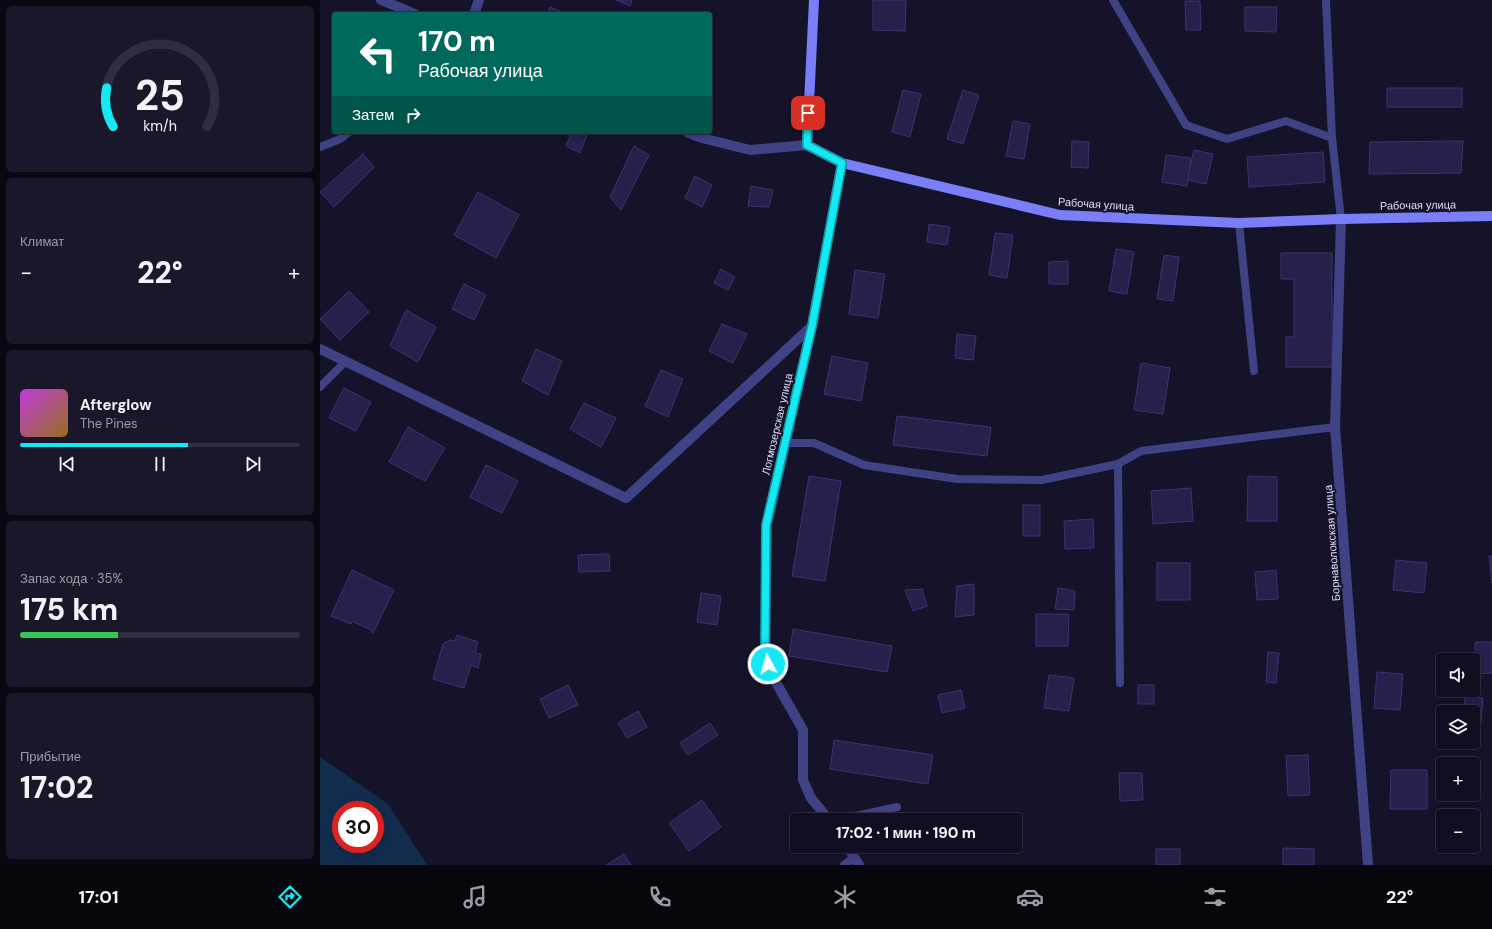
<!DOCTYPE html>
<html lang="ru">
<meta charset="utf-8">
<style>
:root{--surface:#100e20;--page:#191729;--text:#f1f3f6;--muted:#9c9ca5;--line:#302e3e;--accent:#15e8f2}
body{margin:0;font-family:"DM Sans",sans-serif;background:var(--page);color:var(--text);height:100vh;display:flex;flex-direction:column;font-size:15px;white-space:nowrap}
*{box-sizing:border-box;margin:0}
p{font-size:13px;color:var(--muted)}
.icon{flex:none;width:22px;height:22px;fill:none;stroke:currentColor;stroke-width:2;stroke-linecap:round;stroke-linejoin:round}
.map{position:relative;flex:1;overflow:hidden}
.panel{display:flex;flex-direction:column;gap:6px;padding:6px;background:#090812;width:320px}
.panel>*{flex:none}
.top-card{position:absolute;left:12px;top:12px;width:380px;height:122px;border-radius:4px;box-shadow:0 2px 6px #0003,0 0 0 1px var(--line);background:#00695c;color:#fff;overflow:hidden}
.tools{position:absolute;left:1116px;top:653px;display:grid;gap:8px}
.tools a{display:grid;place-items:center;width:44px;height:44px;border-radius:4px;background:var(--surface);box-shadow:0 2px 6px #0003,0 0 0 1px var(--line);font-size:20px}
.speed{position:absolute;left:12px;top:801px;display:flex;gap:8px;font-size:20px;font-weight:700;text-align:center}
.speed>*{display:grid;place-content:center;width:52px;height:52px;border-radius:50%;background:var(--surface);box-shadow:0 2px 6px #0003,0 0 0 1px var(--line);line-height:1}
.speed .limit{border:6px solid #d22;background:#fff;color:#111}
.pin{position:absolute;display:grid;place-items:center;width:34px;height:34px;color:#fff;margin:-17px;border-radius:8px;box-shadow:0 2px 6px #0006}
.me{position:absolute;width:44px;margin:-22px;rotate:354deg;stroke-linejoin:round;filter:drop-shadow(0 0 3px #0008)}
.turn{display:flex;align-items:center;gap:14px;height:84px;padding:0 20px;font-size:18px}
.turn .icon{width:52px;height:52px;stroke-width:2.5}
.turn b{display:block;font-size:28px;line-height:34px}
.then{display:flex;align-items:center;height:38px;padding:0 20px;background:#0003;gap:8px;font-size:15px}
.big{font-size:30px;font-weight:800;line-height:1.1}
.panel .card{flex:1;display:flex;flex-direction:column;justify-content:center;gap:6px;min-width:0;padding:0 14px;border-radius:6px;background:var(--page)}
.panel .dial{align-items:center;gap:0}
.dial svg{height:104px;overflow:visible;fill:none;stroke:var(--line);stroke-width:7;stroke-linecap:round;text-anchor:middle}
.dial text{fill:var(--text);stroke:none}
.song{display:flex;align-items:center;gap:12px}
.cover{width:48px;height:48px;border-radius:6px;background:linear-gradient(135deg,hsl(290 70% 55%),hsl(40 70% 35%))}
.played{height:4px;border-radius:2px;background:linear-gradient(90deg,var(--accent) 60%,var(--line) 60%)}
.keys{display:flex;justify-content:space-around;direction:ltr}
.heat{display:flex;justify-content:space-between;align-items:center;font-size:22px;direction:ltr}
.charge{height:6px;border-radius:3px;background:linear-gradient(90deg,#34c759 35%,var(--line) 0)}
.trip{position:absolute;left:470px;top:813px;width:232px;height:40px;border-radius:4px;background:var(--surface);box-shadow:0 2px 6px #0003,0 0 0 1px var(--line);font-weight:800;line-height:40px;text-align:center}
.dock{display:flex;height:64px;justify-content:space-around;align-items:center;background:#06060d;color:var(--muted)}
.dock .icon{width:28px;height:28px}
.dock .selected{color:var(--accent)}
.dock b{font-size:18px;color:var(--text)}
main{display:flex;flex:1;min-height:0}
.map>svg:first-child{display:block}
.water{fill:#122c4e;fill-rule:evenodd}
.building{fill:#26204a;stroke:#3c3375}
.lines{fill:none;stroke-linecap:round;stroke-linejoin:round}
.lane{stroke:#404286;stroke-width:8}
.street{stroke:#404286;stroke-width:10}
.secondary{stroke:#7a7ef8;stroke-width:10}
.route-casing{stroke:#0e979d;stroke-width:10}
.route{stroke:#15e8f2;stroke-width:7}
.labels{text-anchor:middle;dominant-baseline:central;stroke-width:4;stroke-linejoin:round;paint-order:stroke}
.street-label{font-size:11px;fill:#dfddfd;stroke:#15132a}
</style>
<main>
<section class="panel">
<div class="card dial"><svg viewBox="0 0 100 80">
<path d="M14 69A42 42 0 1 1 86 69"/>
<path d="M14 69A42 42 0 0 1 9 39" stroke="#15e8f2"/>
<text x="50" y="56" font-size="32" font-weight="700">25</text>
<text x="50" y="72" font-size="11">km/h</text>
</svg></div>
<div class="card"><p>Климат</p>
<div class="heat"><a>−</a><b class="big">22°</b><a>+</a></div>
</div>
<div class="card">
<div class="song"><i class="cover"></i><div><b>Afterglow</b><p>The Pines</p></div></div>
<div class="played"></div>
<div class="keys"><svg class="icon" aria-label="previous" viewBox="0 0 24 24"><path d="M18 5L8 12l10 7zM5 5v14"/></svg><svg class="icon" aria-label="pause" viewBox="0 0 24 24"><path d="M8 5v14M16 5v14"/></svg><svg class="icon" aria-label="next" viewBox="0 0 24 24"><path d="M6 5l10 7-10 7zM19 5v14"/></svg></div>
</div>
<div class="card"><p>Запас хода · 35%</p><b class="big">175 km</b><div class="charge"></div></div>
<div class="card"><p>Прибытие</p><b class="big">17:02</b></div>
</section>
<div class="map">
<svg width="1172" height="865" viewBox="0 0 1172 865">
<rect width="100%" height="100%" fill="#15132a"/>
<path class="water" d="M0,757L68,804L107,865H0ZM21,810H55V844H21Z"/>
<g class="building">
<polygon points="296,0 312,0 310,6"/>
<polygon points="553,0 586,0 585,31 553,30"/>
<polygon points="865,1 880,1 881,30 866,30"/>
<polygon points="230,7 246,14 227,14"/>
<polygon points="925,7 957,7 956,32 925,31"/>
<rect x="1067" y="88" width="75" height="19"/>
<polygon points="583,90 601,94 590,137 572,132"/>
<polygon points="643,90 659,95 643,144 627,139"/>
<polygon points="693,121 710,124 704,159 686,156"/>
<polygon points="252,132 268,132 260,153 246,146"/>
<polygon points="752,141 769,142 768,168 751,167"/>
<polygon points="1143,141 1141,173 1049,174 1050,142"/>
<polygon points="314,146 329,155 301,210 290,197"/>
<polygon points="874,150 893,154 886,184 867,180"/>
<polygon points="1003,152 1005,182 929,187 927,157"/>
<polygon points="43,154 54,167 14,207 0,192"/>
<polygon points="846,155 871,158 867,186 842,182"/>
<polygon points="375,176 392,185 382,207 365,198"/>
<polygon points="431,186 453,190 449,207 428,206"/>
<polygon points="158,192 199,215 176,258 134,235"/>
<polygon points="609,224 630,227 627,245 607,242"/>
<polygon points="675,233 693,235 687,278 669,275"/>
<polygon points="796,249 814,252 807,294 789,291"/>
<polygon points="961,253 1012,253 1012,367 966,367 966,337 974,337 974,279 961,279"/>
<polygon points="844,255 859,257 853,301 837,299"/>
<polygon points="748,261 748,284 729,284 729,262"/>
<polygon points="401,269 415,277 408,290 394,283"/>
<polygon points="535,270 565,274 558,318 529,314"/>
<polygon points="144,284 166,295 154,320 132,309"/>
<polygon points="29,291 49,312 20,340 0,319"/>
<polygon points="86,310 116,327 98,362 70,346"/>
<polygon points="402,324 427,334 413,363 389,351"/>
<polygon points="637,334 656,336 653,360 635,358"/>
<polygon points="216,349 242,361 228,395 202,381"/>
<polygon points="512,356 548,363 541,401 504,394"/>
<polygon points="821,363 850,368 843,414 814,410"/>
<polygon points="341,370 363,379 348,417 325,406"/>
<polygon points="24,388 51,402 36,431 9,418"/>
<polygon points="264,403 296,418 281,447 250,429"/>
<polygon points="577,416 671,427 667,456 573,445"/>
<polygon points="88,427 125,448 105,481 69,462"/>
<polygon points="166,465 198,481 182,513 150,497"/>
<polygon points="489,476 521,481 505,581 472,576"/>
<polygon points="928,476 957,477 957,521 927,521"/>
<polygon points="871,488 873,521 833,524 831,491"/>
<rect x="703" y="505" width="17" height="31"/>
<polygon points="773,519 774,548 745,549 744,521"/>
<polygon points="289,554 290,571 259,572 258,555"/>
<polygon points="1169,556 1172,556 1172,583"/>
<polygon points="1076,560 1107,563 1104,593 1073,590"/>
<rect x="837" y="563" width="33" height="37"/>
<polygon points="32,570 74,590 53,633 51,630 32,621 31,624 11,616"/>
<polygon points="956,570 958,599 937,600 935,572"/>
<polygon points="654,584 654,615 635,617 637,586"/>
<polygon points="738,588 755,591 754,610 735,609"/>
<polygon points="602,589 607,606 593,611 585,590"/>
<polygon points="381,593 401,596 397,625 377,622"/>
<polygon points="716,614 749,614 748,646 716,646"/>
<polygon points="473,629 572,646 567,672 469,656"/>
<polygon points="137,635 158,642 155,653 161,654 158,668 151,665 144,688 113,679 123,644 130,640 135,641"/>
<polygon points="1155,642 1172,642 1172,673 1155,674"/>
<polygon points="948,652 959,653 956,683 946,682"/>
<polygon points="1057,672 1083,674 1080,710 1054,708"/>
<polygon points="729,675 754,678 749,711 724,708"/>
<polygon points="248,685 258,705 229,718 220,699"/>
<rect x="818" y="685" width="16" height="19"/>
<polygon points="641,690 645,708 622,713 618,695"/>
<polygon points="1145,696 1163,698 1161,722 1153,721 1153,712 1144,712"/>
<polygon points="318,711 327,727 307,738 298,723"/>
<polygon points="390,723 398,735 368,755 360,743"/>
<polygon points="514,740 613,755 608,784 510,769"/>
<polygon points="988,755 990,795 968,796 966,756"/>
<polygon points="1071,770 1107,770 1107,809 1070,809"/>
<polygon points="799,773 822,773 823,800 800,801"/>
<polygon points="382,800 401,827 369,851 349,823"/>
<polygon points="963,848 994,849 994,865 963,865"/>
<rect x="836" y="849" width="24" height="16"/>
<polygon points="304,854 311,865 286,865"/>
</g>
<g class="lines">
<g class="lane">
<polyline points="793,0 866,125 907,139 966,121 1012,138"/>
<polyline points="1006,0 1012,138 1021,219"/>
<polyline points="0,147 20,139 29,132"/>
<polyline points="919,223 934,371"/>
<polyline points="0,387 25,362"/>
<polyline points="466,443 494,443 544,465 637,479 722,480 798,464"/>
<polyline points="800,683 798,464 821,451 1015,427"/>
<polyline points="517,820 577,807"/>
<polyline points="524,865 534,857"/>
</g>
<g class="street">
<polyline points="61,0 95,14"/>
<polyline points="154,14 159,0"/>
<polyline points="367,132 382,138 430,150 487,145"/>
<polyline points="1021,219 1015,427 1048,865"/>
<polyline points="0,349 306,498 492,326"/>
<polyline points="509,820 491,798 483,780 483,730 450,672 445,656 447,525 492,326 522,163"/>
<polyline points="527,846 539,865"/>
</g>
<polyline class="secondary" points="494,0 487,145 522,163 740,215 919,223 1021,219 1172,216"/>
</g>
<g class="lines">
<g class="route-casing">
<polyline id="route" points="448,664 445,656 446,525 492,326 522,163 487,145 488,113"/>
</g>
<use href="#route" class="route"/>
</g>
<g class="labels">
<g class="street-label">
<text transform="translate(776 204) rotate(4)">Рабочая улица</text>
<text transform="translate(1098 205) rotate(-1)">Рабочая улица</text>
<text transform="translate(457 424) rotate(-77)">Логмозерская улица</text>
<text transform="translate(1012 543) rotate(-94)">Борнаволокская улица</text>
</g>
</g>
</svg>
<div class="tools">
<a><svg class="icon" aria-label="sound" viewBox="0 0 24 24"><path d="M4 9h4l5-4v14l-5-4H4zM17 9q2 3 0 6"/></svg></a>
<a><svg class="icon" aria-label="layers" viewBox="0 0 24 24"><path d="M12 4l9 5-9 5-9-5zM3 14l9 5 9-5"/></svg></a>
<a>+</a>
<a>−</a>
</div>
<div class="speed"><div class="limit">30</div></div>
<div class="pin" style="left:488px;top:113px;background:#d93025"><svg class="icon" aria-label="arrive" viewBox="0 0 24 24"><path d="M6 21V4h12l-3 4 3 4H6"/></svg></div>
<svg class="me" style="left:448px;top:664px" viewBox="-20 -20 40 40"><circle r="17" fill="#15e8f2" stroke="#fff" stroke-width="3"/><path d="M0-11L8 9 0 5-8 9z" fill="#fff"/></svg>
<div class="trip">17:02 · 1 мин · 190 m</div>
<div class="top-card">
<div class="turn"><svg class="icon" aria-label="left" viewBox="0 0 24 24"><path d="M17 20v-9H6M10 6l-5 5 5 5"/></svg><div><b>170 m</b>Рабочая улица</div></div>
<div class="then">Затем<svg class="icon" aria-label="right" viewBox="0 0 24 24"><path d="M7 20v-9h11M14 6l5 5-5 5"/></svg></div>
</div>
</div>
</main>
<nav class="dock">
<b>17:01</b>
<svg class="icon selected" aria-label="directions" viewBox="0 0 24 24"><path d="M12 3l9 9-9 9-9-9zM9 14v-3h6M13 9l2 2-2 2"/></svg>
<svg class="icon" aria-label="music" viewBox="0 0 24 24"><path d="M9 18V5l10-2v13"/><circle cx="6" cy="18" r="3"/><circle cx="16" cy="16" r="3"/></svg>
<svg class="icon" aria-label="phone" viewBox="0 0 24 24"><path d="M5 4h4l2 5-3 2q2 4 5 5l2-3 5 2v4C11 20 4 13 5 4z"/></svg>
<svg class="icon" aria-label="climate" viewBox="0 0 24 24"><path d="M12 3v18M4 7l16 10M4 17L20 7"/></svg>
<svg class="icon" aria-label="car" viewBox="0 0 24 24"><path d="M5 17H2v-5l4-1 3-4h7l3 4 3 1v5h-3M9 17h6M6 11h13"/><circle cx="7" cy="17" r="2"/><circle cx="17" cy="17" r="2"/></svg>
<svg class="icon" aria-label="filters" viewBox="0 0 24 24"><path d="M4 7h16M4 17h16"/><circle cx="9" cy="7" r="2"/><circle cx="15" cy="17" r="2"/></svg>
<b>22°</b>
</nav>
